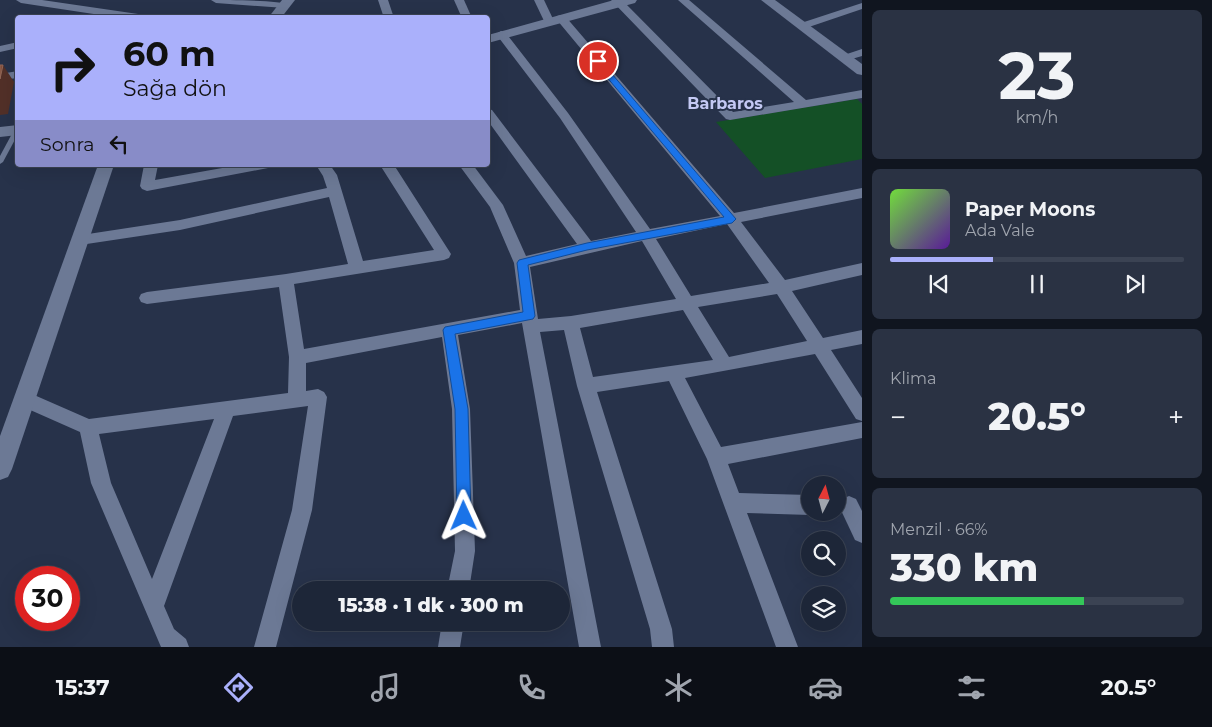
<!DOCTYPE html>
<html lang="tr">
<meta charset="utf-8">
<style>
:root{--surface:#1d2638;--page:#2a3243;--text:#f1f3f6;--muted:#a0a5ae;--line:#3b4353;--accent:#aab0fb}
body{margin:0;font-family:Montserrat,sans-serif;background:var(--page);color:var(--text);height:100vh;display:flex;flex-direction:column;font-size:19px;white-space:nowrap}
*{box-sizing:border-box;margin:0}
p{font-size:16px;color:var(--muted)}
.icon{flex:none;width:28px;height:28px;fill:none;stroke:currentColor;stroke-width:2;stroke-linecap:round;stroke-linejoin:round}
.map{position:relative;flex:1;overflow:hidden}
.details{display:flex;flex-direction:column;gap:10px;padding:10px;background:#10151f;width:350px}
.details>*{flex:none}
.guide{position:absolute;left:15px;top:15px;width:475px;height:152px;border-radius:5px;box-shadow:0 5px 20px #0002,0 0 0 1px var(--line);background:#aab0fb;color:#111;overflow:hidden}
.needle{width:32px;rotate:6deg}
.buttons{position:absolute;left:801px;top:476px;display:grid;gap:10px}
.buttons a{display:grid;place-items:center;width:45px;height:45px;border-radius:50%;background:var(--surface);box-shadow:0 5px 20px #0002,0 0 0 1px var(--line);font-size:25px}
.speed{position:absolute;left:15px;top:566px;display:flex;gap:10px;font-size:25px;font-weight:700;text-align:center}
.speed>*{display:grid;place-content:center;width:65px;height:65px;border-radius:50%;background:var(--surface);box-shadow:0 5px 20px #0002,0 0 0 1px var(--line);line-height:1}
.speed .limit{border:8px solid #d22;background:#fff;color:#111}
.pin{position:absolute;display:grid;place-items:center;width:42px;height:42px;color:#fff;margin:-21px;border:2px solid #fff;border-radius:50%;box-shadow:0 1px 5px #0007}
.me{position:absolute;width:55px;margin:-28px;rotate:359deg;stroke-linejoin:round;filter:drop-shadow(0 0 4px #0008)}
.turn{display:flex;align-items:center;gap:18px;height:105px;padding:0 25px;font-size:22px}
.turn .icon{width:65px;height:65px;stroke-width:2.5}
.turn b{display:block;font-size:35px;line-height:42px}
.then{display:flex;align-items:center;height:48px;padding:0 25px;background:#0003;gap:10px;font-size:19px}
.big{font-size:38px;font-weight:800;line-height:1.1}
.details .tile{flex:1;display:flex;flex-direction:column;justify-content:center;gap:8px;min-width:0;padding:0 18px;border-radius:8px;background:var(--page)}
.details .dial{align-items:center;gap:0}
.dial b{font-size:65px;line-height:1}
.song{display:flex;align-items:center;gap:15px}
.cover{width:60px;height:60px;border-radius:8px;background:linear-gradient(135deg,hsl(100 70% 55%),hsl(270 70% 35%))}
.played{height:5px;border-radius:2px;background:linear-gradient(90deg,var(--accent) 35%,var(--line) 35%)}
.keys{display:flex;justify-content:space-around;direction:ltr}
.heat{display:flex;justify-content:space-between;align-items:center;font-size:28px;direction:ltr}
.charge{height:8px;border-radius:4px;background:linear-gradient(90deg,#34c759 66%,var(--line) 0)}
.trip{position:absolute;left:292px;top:581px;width:278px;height:50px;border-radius:25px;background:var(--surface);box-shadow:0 5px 20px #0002,0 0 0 1px var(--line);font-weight:800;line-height:50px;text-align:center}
.menu{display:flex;height:80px;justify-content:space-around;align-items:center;background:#0c0f16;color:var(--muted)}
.menu .icon{width:35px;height:35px}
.menu .current{color:var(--accent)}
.menu b{font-size:22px;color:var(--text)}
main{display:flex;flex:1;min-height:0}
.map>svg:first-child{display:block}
.green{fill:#145026}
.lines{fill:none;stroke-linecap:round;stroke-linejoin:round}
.service{fill:#6c7995;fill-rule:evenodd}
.minor{fill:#6c7995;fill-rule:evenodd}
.tertiary{fill:#6c7995;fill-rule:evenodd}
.secondary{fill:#6c7995;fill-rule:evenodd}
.shaded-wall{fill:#523028}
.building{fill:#834f3a;stroke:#926758}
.route{fill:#1a73e8;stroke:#114b97}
.labels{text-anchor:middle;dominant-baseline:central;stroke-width:4;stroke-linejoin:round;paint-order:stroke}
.far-district-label{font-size:16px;font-weight:bold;fill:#c4c9f4;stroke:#27324a}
</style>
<main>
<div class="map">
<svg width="862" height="647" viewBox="0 0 862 647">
<rect width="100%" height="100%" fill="#27324a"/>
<polygon class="green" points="857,99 862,104 862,159 765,178 716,122"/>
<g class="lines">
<polygon class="service" points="14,130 18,130 18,134 3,162 0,164 0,156"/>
<g class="minor">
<polygon points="16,0 42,0 145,15 150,18 120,18 21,3"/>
<path d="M211,0C226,0 281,0 290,5L285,8L216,3Z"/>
<polygon points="378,0 388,0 394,18 384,18"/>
<polygon points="454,0 464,0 472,18 462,18"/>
<polygon points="534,0 544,0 554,21 553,23 545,23"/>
<polygon points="611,0 622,0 733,112 794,102 678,0 689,0 806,100 862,90 862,98 730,120 726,119"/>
<polygon points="862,3 862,9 806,28 802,29 797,26 798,24"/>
<path d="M561,15L565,16L734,213L862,188V198L741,222L785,280L862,263V275L792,291L823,338L862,330V344L831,350L862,398V421L856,419L815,354L685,378L721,447L862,422V438L728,464L739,493L810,495V512H815L810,515L747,513L798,647H776L707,459L669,381L597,392L672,629L674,647H652L650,629L577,386L564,330L540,332L601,647H579L522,323L458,335L470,409L475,551L469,590H447L455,551L452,409L442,337L306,363V391L318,389L324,392L327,397L312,510L276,647H254L292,510L308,406L233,416L164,606L174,629L186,639L189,647H161L91,483L80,432L19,405L16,399L19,393L25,391L89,419L288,393L289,357L279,287L147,304L141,302L139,298L141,294L147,292L286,274L348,264L329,197L180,230L80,245L75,244L73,240L75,236L180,220L327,188L323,176L316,165H330L337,175L363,261L434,250L380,165H394L451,254L449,258L444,260L294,284L304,349L520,310L514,263L490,207L459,165H473L503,205L526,256L577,244L488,121V109L492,110L591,241L636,232L560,118L496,34L501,31L505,32L568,113L650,229L720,216L557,20L556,18L557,16ZM727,224L769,283L691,296L656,239ZM642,241L676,299L571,316L538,319L530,267ZM777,294L807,341L729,357L698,307ZM683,310L713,360L593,377L580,328ZM214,419L152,579L111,483L99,434Z"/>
<polygon points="18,42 18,48 0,52 0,46"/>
<polygon points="862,49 862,56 845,61 839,58 841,56"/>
<polygon points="18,71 18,78 0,80 0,74"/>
<polygon points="144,165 158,165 155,180 239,165 270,165 268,168 263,169 147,191 142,189 140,186"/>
<polygon points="849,496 856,499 862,511 862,543 855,540 839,506 842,499"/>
<polygon points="442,622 464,622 460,647 438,647"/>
</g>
<g class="tertiary">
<polygon points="282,0 295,0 281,18 268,18"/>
<polygon points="761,0 775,0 862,64 862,75 857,74"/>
<polygon points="98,165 114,165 12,469 8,477 0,480 0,436"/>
</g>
<g class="secondary">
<polygon points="614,0 637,0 635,3 488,43 488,35"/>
<polygon points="18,125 18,135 0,137 0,127"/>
</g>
</g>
<polygon class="shaded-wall" points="3,65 14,82 8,114 0,115 0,79"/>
<polygon class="building" points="0,65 3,65 0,79"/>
<polygon class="route" points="598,59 600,60 736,219 732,223 587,250 528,265 535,316 533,319 455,334 468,409 471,516 469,521 464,523 459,521 457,516 455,409 443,330 445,327 523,312 517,263 519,260 587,243 724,217 595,63 595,60"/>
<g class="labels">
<g class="far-district-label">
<text x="725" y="103">Barbaros</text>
</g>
</g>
</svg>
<div class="buttons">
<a><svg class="needle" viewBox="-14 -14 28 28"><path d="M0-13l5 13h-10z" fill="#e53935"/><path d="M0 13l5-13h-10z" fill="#a0a5ae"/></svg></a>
<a><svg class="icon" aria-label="search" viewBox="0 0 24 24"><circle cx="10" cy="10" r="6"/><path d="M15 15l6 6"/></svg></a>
<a><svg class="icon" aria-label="layers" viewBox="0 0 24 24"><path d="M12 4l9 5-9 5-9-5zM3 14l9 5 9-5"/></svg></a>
</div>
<div class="speed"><div class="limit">30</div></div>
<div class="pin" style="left:598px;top:61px;background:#d93025"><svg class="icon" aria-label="arrive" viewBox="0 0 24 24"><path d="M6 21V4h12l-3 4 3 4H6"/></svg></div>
<svg class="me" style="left:464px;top:516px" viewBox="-20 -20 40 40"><path d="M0-17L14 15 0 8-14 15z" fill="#1a73e8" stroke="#fff" stroke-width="4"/></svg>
<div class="trip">15:38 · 1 dk · 300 m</div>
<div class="guide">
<div class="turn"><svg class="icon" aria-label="right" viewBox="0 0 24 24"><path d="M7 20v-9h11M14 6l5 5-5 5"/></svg><div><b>60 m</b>Sağa dön</div></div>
<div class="then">Sonra<svg class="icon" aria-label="left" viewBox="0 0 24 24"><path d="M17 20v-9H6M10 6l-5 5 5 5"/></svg></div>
</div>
</div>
<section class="details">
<div class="tile dial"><b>23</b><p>km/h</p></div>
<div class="tile">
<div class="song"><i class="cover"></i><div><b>Paper Moons</b><p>Ada Vale</p></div></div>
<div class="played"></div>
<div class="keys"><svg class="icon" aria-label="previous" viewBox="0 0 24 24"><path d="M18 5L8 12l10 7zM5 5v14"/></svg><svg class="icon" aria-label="pause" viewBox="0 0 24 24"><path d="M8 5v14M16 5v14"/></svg><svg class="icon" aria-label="next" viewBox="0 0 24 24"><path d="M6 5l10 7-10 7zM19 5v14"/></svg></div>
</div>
<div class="tile"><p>Klima</p>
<div class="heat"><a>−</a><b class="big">20.5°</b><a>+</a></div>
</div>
<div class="tile"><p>Menzil · 66%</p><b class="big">330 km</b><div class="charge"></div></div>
</section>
</main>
<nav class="menu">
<b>15:37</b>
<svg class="icon current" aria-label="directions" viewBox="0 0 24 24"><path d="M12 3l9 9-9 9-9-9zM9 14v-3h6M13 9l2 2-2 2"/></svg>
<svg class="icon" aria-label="music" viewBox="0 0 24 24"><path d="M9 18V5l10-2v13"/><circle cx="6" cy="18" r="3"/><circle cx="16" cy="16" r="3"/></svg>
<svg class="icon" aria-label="phone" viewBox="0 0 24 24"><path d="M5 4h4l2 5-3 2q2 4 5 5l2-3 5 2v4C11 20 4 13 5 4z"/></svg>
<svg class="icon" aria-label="climate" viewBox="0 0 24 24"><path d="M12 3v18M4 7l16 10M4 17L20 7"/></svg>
<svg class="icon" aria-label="car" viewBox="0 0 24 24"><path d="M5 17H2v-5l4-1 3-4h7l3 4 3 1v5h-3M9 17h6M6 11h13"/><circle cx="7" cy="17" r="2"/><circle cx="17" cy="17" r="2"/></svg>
<svg class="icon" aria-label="filters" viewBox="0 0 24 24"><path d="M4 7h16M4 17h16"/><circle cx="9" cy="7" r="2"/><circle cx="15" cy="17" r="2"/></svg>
<b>20.5°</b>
</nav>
